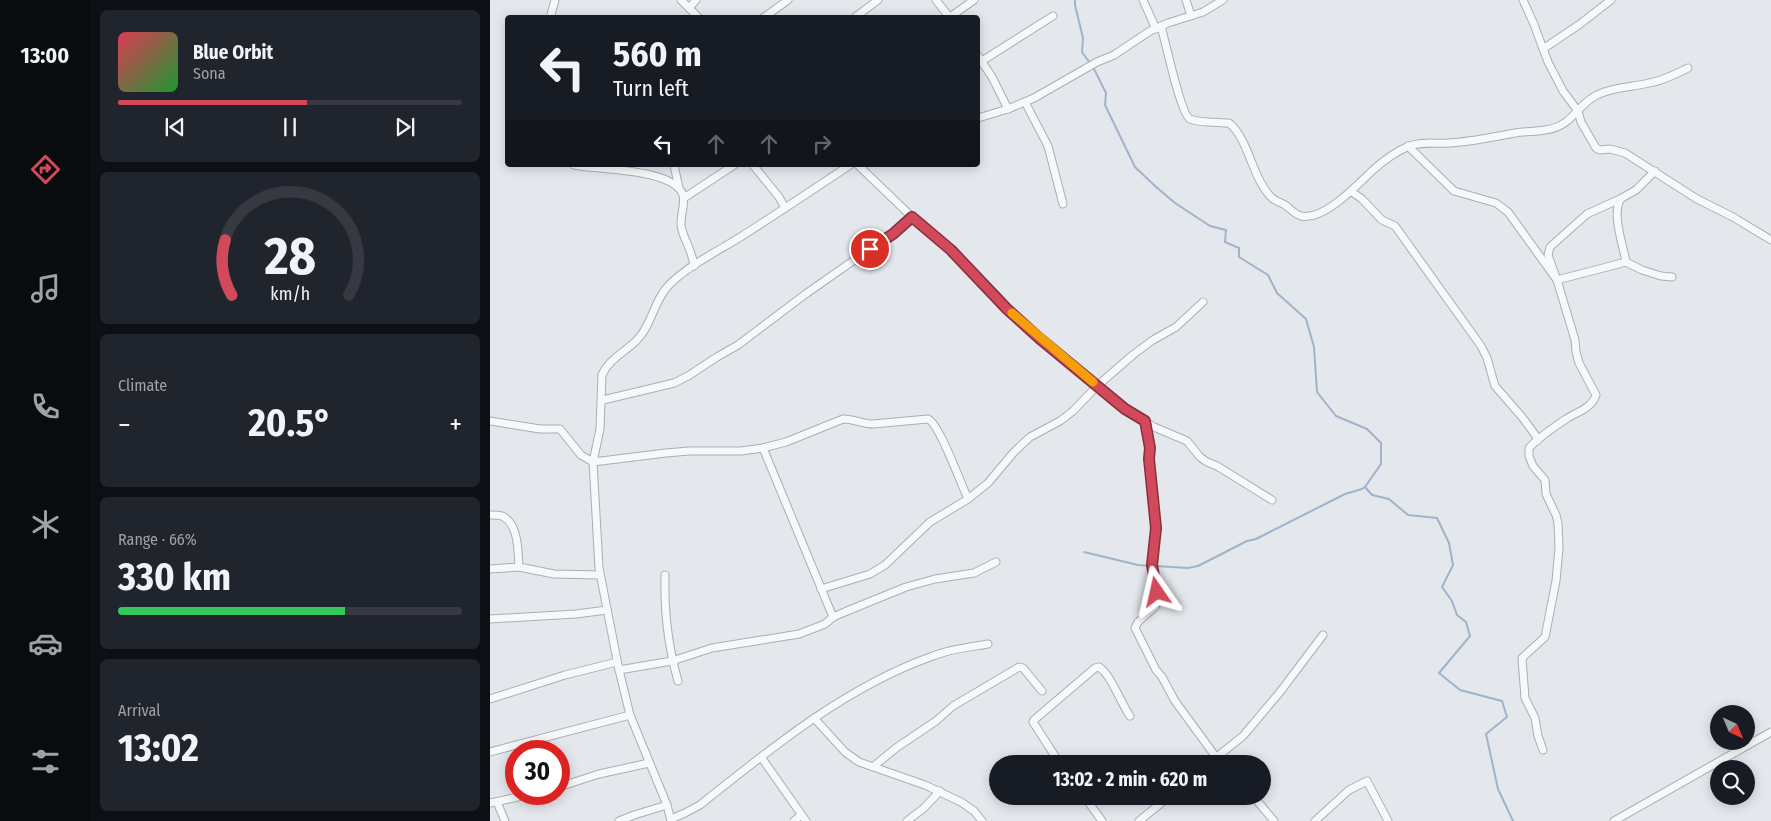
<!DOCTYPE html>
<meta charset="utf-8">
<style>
:root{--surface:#171b24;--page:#20242c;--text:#f1f3f6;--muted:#9ea1a6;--line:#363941;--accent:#d1495b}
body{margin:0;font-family:"Fira Sans Condensed",sans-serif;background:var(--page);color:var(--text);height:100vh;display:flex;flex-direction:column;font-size:19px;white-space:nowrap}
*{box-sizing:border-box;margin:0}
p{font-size:16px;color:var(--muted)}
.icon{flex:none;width:28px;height:28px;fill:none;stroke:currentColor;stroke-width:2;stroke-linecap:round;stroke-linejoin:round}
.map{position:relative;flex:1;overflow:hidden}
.panel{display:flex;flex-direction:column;gap:10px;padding:10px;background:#0d0f14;width:400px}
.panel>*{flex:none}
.hud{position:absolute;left:15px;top:15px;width:475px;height:152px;border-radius:5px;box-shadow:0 2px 12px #0003;background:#171b24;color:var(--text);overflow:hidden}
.needle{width:32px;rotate:136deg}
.controls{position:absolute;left:1220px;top:705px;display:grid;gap:10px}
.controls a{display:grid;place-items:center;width:45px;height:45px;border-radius:50%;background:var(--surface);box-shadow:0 2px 12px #0003;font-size:25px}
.speed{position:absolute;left:15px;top:740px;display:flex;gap:10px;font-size:25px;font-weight:700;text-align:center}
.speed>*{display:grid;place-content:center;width:65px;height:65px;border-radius:50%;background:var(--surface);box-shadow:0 2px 12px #0003;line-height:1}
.speed .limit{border:8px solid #d22;background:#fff;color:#111}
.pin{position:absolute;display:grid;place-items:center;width:42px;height:42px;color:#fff;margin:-21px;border:2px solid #fff;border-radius:50%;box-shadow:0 1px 5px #0007}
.me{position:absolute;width:55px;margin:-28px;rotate:349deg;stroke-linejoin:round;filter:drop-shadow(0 0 4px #0008)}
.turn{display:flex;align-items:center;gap:18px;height:105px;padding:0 25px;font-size:22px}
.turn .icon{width:65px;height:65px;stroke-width:2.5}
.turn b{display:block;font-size:35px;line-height:42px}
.lanes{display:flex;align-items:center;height:48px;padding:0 25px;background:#0003;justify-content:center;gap:25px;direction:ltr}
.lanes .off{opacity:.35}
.big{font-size:38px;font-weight:700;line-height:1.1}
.panel .card{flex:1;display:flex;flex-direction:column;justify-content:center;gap:8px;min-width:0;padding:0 18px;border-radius:8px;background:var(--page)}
.panel .dial{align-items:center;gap:0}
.dial svg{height:130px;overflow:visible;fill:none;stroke:var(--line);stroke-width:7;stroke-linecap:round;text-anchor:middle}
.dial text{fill:var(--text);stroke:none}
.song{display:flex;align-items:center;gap:15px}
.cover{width:60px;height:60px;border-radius:8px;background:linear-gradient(135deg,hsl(350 70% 55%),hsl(130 70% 35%))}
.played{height:5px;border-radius:2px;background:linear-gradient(90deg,var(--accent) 55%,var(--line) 55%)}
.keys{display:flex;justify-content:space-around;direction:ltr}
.heat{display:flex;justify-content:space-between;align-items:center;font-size:28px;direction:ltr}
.charge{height:8px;border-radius:4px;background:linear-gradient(90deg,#34c759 66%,var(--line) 0)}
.trip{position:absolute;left:499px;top:755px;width:282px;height:50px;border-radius:25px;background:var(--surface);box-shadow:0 2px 12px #0003;font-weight:700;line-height:50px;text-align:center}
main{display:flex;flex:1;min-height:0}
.tab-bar{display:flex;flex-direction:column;width:90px;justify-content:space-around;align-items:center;background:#090b0e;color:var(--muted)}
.tab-bar .icon{width:35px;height:35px}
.tab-bar .active{color:var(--accent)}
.tab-bar b{font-size:22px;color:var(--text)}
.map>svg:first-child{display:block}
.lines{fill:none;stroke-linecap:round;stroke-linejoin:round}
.stream{stroke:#9fb4cc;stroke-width:2}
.minor-casing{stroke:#a9aeb7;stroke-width:9}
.minor{stroke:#f7f8fa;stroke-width:7}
.route-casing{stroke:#882f3b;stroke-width:12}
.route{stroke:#d1495b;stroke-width:9}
.slow{stroke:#f59e0b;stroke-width:9}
</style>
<main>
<nav class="tab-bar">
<b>13:00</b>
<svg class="icon active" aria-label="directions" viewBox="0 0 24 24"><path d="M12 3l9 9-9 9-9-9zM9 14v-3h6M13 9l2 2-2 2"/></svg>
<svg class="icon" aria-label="music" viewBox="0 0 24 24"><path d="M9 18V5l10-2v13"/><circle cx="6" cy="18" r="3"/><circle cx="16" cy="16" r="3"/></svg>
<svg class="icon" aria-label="phone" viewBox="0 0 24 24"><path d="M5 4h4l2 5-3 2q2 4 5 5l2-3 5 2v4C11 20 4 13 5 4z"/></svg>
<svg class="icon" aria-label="climate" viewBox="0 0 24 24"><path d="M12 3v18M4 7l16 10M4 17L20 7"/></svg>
<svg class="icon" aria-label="car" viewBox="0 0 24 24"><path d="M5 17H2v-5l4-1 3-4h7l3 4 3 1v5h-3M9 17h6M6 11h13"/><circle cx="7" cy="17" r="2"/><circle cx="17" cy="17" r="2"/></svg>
<svg class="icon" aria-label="filters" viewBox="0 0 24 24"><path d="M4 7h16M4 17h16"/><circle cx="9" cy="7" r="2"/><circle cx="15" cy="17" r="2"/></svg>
</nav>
<section class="panel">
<div class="card">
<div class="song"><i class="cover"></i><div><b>Blue Orbit</b><p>Sona</p></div></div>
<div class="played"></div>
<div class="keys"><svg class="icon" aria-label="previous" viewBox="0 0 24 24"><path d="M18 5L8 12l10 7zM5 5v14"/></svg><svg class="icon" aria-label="pause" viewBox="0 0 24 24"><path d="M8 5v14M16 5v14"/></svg><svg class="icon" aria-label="next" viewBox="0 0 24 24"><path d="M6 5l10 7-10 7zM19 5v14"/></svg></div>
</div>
<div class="card dial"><svg viewBox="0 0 100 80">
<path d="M14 69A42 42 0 1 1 86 69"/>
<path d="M14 69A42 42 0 0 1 10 35" stroke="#d1495b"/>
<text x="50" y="56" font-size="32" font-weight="700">28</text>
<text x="50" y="72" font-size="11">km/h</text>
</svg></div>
<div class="card"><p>Climate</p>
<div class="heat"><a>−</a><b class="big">20.5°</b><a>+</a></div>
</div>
<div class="card"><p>Range · 66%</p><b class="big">330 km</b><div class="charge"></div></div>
<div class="card"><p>Arrival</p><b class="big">13:02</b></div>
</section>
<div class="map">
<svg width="1281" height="821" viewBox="0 0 1281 821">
<rect width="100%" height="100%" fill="#e4e7ec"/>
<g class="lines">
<g class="stream">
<polyline points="585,0 585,5 593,38 592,52 600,63"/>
<polyline points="603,67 616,93 615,105 645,167 665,186 685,203 720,226 736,230 735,242 749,248 749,257 778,275 787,293 816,319 824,347 827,392 846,416 877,429 891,443 891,464 875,487 882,495 899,499 918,515 947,518 959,543 963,565 952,587 962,601 967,615 976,622 980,636 949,673 970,690 1012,701 1017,717 996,734 1008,789 1023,821"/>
<polyline points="594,552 648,565 660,566"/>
<polyline points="665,566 698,568 708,566 757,541 766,539 855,494 872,489 875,487"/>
</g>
<g class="minor-casing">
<g id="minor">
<polyline points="191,0 209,18"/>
<polyline points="446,0 460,18"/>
<polyline points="653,0 666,29"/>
<polyline points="696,0 701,16"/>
<polyline points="1033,0 1043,22 1058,62 1073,91 1088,111 1091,122 1106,148 1110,150 1120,149 1135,153 1207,199 1243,217 1281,240"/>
<polyline points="199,8 206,0"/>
<polyline points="460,17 484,0"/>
<polyline points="60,18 65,0"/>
<polyline points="273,18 298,0"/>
<polyline points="364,18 388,0"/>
<path d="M671,26C675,40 691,115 700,119C708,123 729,122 739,123C759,139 762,179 782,198C786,202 791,202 795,205C801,209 804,214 811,216C834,221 867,185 882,171C892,162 905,152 917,147C930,141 944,144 958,143C981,142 1002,137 1025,133C1035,131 1045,132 1055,130C1084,126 1086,105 1107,95C1122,87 1143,87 1159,83C1172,81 1186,74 1198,68"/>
<polyline points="1053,49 1090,24 1121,0"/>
<polyline points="488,56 502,77 518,109"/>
<polyline points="492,61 563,16"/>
<polyline points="535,102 558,146 573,204"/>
<polyline points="488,118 518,109 544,98 607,62 624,55 660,31 678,23 713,12 733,0"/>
<path d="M918,146L964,191L1006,203L1018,212L1067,280L1085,340L1086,352L1089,363L1106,395C1102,408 1087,412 1076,419C1064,427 1049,437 1039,448V456L1043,466L1055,480L1056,494L1066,515L1068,523L1069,548L1066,581L1055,637L1032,658L1035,698L1045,718L1048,736L1053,750"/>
<path d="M84,165C109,170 183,168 193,195C196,206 188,219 192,230C196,244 202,250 204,266"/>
<polyline points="184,165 189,188"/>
<polyline points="263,165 289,197 295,208"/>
<path d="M360,165C324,189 288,213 252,236C228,251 199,265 179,285C164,300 162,325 147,340C135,352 119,359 112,375L110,429L103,462L176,453L199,451H251L273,448L296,442L353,419C364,419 373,424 383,424L438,419C449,423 471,484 478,499"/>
<polyline points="368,165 422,217 461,250 517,309 549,338 635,409 664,427 697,441 710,457 717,462 727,466 782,500"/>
<polyline points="1165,171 1146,190 1130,199 1097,214 1060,247 1058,255 1067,280 1136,262 1152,270 1171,276 1182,277"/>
<polyline points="862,192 872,199 892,220 905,226 991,346 997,358 1005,386 1032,417 1046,436 1047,441"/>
<polyline points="194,198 244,165"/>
<path d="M1130,200C1122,215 1133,245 1136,262"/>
<polyline points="113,400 184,383 198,376 227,357 248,345 317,293 403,233 422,217"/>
<polyline points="0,421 50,429 70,429 91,455 103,462 109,568 129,670 140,715 177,805 181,821"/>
<polyline points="655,421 660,447 659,459 666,528 662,565 668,600 665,607 648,622 645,628 666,670 672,677 685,701 731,764"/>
<polyline points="273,448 343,617"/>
<path d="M0,515C4,515 9,515 12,516C29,524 28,552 29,567L64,574L110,575"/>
<polyline points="0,569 29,567"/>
<path d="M175,575C174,611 178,646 188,681"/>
<polyline points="331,589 380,574 395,565 440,522 478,499 498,483 524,452 540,437 570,421 583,411 607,386 644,354 663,340 686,327 713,302"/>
<polyline points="0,619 86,614 117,610"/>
<polyline points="129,670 182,661 222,648 309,634 335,624 343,617 362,609 416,587 445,579 484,573 506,562"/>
<polyline points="0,699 75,675 127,662"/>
<polyline points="324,718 355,752 369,762 435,785 471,802 484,811 492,821"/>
<polyline points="0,752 140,715"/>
<polyline points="271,757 316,821"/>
<path d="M570,764L543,722L544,720L605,668L609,667C622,676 630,702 640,716"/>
<polyline points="718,764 753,736 790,692 833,635"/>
<polyline points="384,766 406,748 446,721 463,706 529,667 533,668 552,691"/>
<polyline points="69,787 109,774 159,763"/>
<polyline points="594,796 612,821"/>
<polyline points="763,796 784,821"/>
<polyline points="7,802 15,821"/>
<polyline points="0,803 41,794"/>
<path d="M181,819L195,813L210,805C280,749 357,686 443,656C460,649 480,647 498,644"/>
<polyline points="129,821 144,815 177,805"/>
<polyline points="304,821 311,815"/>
<polyline points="417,821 434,808 450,791"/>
<polyline points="649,821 680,796"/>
<polyline points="825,821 859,790 877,781 898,821"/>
<polyline points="1124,821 1281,732"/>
</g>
</g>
<use href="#minor" class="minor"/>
</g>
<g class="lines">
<g class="route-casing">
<polyline id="route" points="380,249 403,234 422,217 461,250 517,309 549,338 635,409 655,421 660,448 659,459 666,528 662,565 667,592"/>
</g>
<use href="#route" class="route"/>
<polyline class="slow" points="522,313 603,382"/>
</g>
</svg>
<div class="controls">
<a><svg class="needle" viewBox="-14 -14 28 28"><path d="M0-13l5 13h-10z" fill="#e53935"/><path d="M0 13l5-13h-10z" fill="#9ea1a6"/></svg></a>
<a><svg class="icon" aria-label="search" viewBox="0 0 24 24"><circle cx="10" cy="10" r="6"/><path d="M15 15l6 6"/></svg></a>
</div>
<div class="speed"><div class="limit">30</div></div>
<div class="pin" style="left:380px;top:249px;background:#d93025"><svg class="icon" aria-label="arrive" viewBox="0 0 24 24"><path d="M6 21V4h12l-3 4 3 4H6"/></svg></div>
<svg class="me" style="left:667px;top:592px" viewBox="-20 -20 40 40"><path d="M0-17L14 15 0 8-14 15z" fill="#d1495b" stroke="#fff" stroke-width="4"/></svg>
<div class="trip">13:02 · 2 min · 620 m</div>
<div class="hud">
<div class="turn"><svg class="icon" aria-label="left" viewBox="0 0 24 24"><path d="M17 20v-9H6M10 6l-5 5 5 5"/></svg><div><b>560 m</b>Turn left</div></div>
<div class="lanes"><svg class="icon" aria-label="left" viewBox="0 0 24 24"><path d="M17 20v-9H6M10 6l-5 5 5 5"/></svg><svg class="icon off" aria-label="ahead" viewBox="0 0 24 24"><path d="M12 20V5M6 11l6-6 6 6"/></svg><svg class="icon off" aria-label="ahead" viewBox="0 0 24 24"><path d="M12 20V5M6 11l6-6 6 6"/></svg><svg class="icon off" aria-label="right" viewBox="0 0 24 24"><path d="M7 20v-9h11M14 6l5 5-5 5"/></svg></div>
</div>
</div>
</main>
